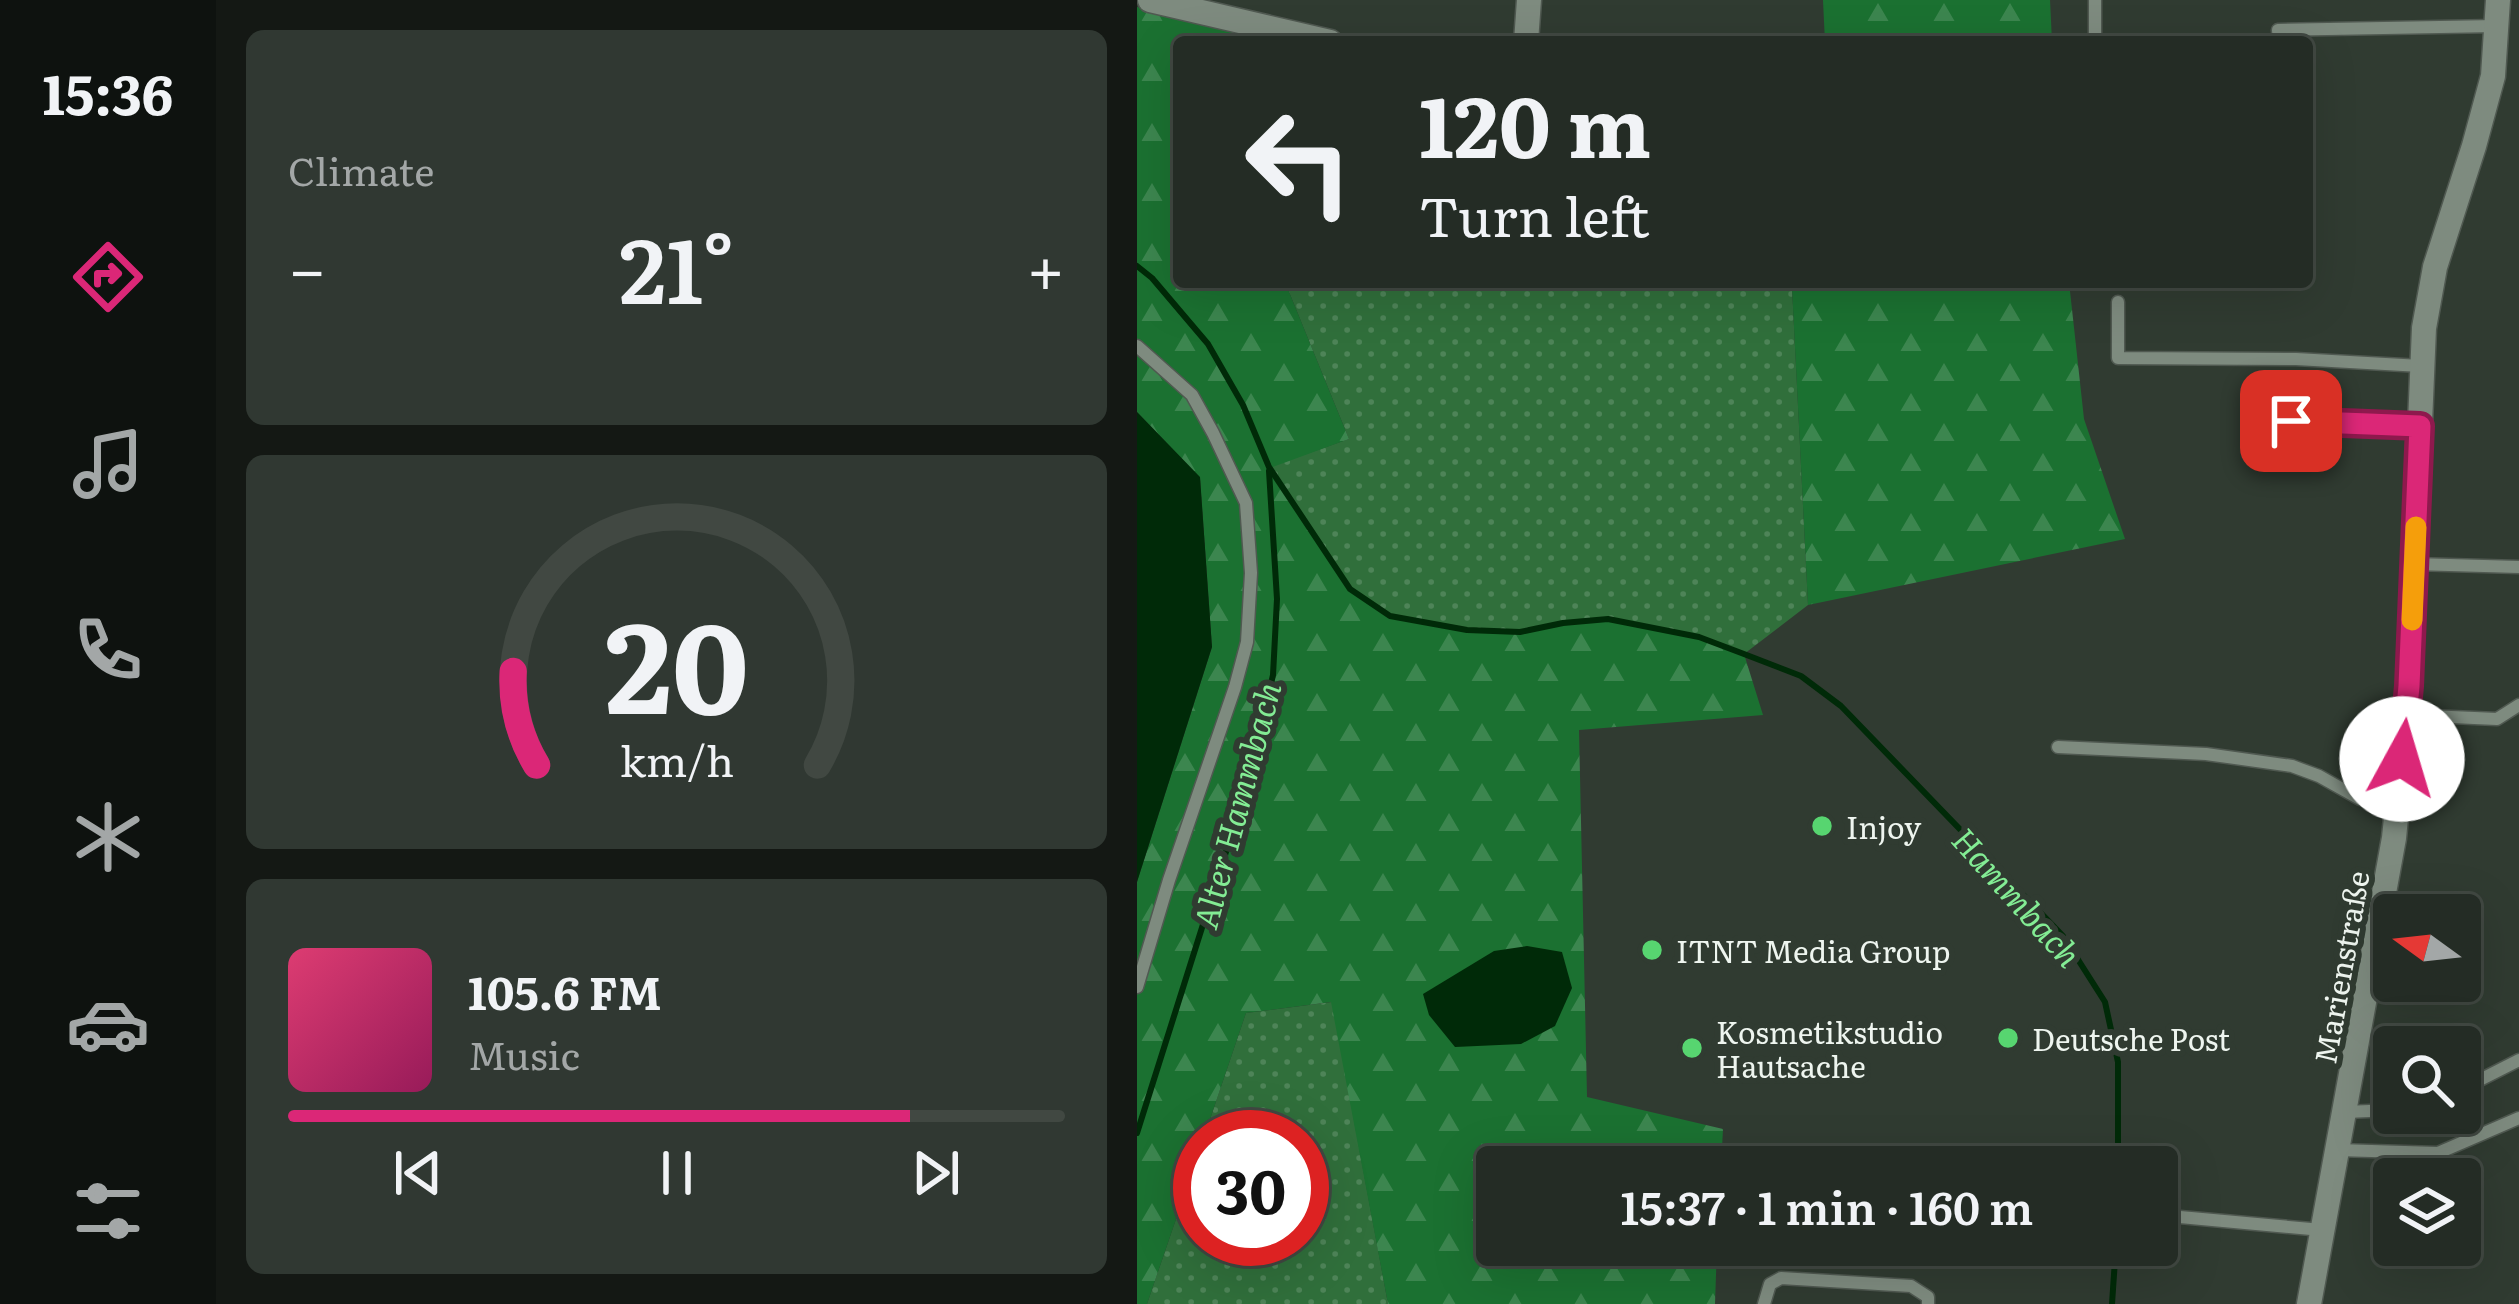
<!DOCTYPE html>
<meta charset="utf-8">
<style>
:root{--surface:#242c25;--page:#303832;--text:#f1f3f6;--muted:#a3a7a7;--line:#414842;--accent:#db2777}
body{margin:0;font-family:Literata,serif;background:var(--page);color:var(--text);height:100vh;display:flex;flex-direction:column;font-size:45px;white-space:nowrap}
*{box-sizing:border-box;margin:0}
p{font-size:39px;color:var(--muted)}
.icon{flex:none;width:66px;height:66px;fill:none;stroke:currentColor;stroke-width:2;stroke-linecap:round;stroke-linejoin:round}
.map{position:relative;flex:1;overflow:hidden}
.side{display:flex;flex-direction:column;gap:30px;padding:30px;background:#141814;width:921px}
.side>*{flex:none}
.hud{position:absolute;left:36px;top:36px;width:1140px;height:252px;border-radius:12px;box-shadow:0 12px 48px #0002,0 0 0 3px var(--line);background:#242c25;color:var(--text);overflow:hidden}
.needle{width:78px;rotate:285deg}
.fabs{position:absolute;left:1236px;top:894px;display:grid;gap:24px}
.fabs a{display:grid;place-items:center;width:108px;height:108px;border-radius:12px;background:var(--surface);box-shadow:0 12px 48px #0002,0 0 0 3px var(--line);font-size:60px}
.speed{position:absolute;left:36px;top:1110px;display:flex;gap:24px;font-size:60px;font-weight:700;text-align:center}
.speed>*{display:grid;place-content:center;width:156px;height:156px;border-radius:50%;background:var(--surface);box-shadow:0 12px 48px #0002,0 0 0 3px var(--line);line-height:1}
.speed .limit{border:18px solid #d22;background:#fff;color:#111}
.pin{position:absolute;display:grid;place-items:center;width:102px;height:102px;color:#fff;margin:-51px;border-radius:24px;box-shadow:0 6px 18px #0006}
.me{position:absolute;width:132px;margin:-66px;rotate:6deg;stroke-linejoin:round;filter:drop-shadow(0 0 9px #0008)}
.turn{display:flex;align-items:center;gap:42px;height:252px;padding:0 48px;font-size:54px}
.turn .icon{width:156px;height:156px;stroke-width:2.5}
.turn b{display:block;font-size:84px;line-height:102px}
.big{font-size:90px;font-weight:600;line-height:1.1}
.side .card{flex:1;display:flex;flex-direction:column;justify-content:center;gap:18px;min-width:0;padding:0 42px;border-radius:18px;background:var(--page)}
.side .dial{align-items:center;gap:0}
.dial svg{height:312px;overflow:visible;fill:none;stroke:var(--line);stroke-width:7;stroke-linecap:round;text-anchor:middle}
.dial text{fill:var(--text);stroke:none}
.song{display:flex;align-items:center;gap:36px}
.cover{width:144px;height:144px;border-radius:18px;background:linear-gradient(135deg,hsl(340 70% 55%),hsl(330 70% 35%))}
.played{height:12px;border-radius:6px;background:linear-gradient(90deg,var(--accent) 80%,var(--line) 80%)}
.keys{display:flex;justify-content:space-around;direction:ltr}
.heat{display:flex;justify-content:space-between;align-items:center;font-size:66px;direction:ltr}
.trip{position:absolute;left:339px;top:1146px;width:702px;height:120px;border-radius:12px;background:var(--surface);box-shadow:0 12px 48px #0002,0 0 0 3px var(--line);font-weight:600;line-height:120px;text-align:center}
main{display:flex;flex:1;min-height:0}
.tab-bar{display:flex;flex-direction:column;width:216px;justify-content:space-around;align-items:center;background:#0e120f;color:var(--muted)}
.tab-bar .icon{width:84px;height:84px}
.tab-bar .selected{color:var(--accent)}
.tab-bar b{font-size:54px;color:var(--text)}
.map>svg:first-child{display:block}
.grass{fill:url(#grass-dots)}
.forest{fill:url(#forest-firs)}
.water{fill:#002a08}
.lines{fill:none;stroke-linecap:round;stroke-linejoin:round}
.stream{stroke:#002a08;stroke-width:6}
.lane-casing{stroke:#505951;stroke-width:15}
.street-casing{stroke:#505951;stroke-width:27}
.lane{stroke:#7e8b7f;stroke-width:12}
.street{stroke:#7e8b7f;stroke-width:24}
.route-casing{stroke:#8e194d;stroke-width:30}
.route{stroke:#db2777;stroke-width:21}
.slow{stroke:#f59e0b;stroke-width:21}
.poi-dot{fill:#57d570;stroke:#303b31;stroke-width:4.5}
.labels{text-anchor:middle;dominant-baseline:central;stroke-width:12;stroke-linejoin:round;paint-order:stroke}
.poi-label{font-size:30px;fill:#eef5ef;stroke:#303b31;text-anchor:start}
.street-label{font-size:30px;fill:#eef5ef;stroke:#303b31}
.water-label{font-size:33px;font-style:italic;fill:#83ec94;stroke:#303b31}
</style>
<main>
<nav class="tab-bar">
<b>15:36</b>
<svg class="icon selected" aria-label="directions" viewBox="0 0 24 24"><path d="M12 3l9 9-9 9-9-9zM9 14v-3h6M13 9l2 2-2 2"/></svg>
<svg class="icon" aria-label="music" viewBox="0 0 24 24"><path d="M9 18V5l10-2v13"/><circle cx="6" cy="18" r="3"/><circle cx="16" cy="16" r="3"/></svg>
<svg class="icon" aria-label="phone" viewBox="0 0 24 24"><path d="M5 4h4l2 5-3 2q2 4 5 5l2-3 5 2v4C11 20 4 13 5 4z"/></svg>
<svg class="icon" aria-label="climate" viewBox="0 0 24 24"><path d="M12 3v18M4 7l16 10M4 17L20 7"/></svg>
<svg class="icon" aria-label="car" viewBox="0 0 24 24"><path d="M5 17H2v-5l4-1 3-4h7l3 4 3 1v5h-3M9 17h6M6 11h13"/><circle cx="7" cy="17" r="2"/><circle cx="17" cy="17" r="2"/></svg>
<svg class="icon" aria-label="filters" viewBox="0 0 24 24"><path d="M4 7h16M4 17h16"/><circle cx="9" cy="7" r="2"/><circle cx="15" cy="17" r="2"/></svg>
</nav>
<section class="side">
<div class="card"><p>Climate</p>
<div class="heat"><a>−</a><b class="big">21°</b><a>+</a></div>
</div>
<div class="card dial"><svg viewBox="0 0 100 80">
<path d="M14 69A42 42 0 1 1 86 69"/>
<path d="M14 69A42 42 0 0 1 8 45" stroke="#db2777"/>
<text x="50" y="56" font-size="32" font-weight="700">20</text>
<text x="50" y="72" font-size="11">km/h</text>
</svg></div>
<div class="card">
<div class="song"><i class="cover"></i><div><b>105.6 FM</b><p>Music</p></div></div>
<div class="played"></div>
<div class="keys"><svg class="icon" aria-label="previous" viewBox="0 0 24 24"><path d="M18 5L8 12l10 7zM5 5v14"/></svg><svg class="icon" aria-label="pause" viewBox="0 0 24 24"><path d="M8 5v14M16 5v14"/></svg><svg class="icon" aria-label="next" viewBox="0 0 24 24"><path d="M6 5l10 7-10 7zM19 5v14"/></svg></div>
</div>
</section>
<div class="map">
<svg width="1382" height="1304" viewBox="0 0 1382 1304">
<defs>
<pattern id="grass-dots" width="8" height="8" patternUnits="userSpaceOnUse" patternTransform="scale(3)"><rect width="8" height="8" fill="#306f3b"/><path d="M2 2h.1M6 6h.1" fill="none" stroke="#4e8458" stroke-width="1.8" stroke-linecap="round"/></pattern>
<pattern id="forest-firs" width="22" height="20" patternUnits="userSpaceOnUse" patternTransform="scale(3)"><rect width="22" height="20" fill="#1b7131"/><path d="M5 1l3.5 6h-7zM16 11l3.5 6h-7z" fill="#3c864f"/></pattern>
</defs>
<rect width="100%" height="100%" fill="#303b31"/>
<g class="grass">
<polygon points="148,282 648,282 655,287 671,605 607,654 562,637 426,623 383,632 330,630 253,616 213,589 132,467 212,439"/>
<polygon points="195,1002 251,1304 10,1304 63,1149 63,1239 165,1239 165,1137 67,1137 109,1013"/>
</g>
<g class="forest">
<polygon points="686,0 913,0 915,42 688,42"/>
<polygon points="0,7 149,42 42,42 42,282 148,282 212,439 133,468 213,589 253,616 330,630 383,632 426,623 471,619 562,637 607,654 626,715 442,730 450,1097 586,1129 584,1167 360,1167 360,1245 580,1245 578,1304 251,1304 194,1002 109,1013 67,1137 63,1137 63,1149 10,1304 0,1304 0,882 75,647 63,478 0,412"/>
<polygon points="648,282 932,282 947,419 988,539 671,605 655,288"/>
</g>
<g class="water">
<polygon points="0,412 63,477 75,647 0,882"/>
<polygon points="390,946 425,952 435,988 418,1026 384,1044 318,1047 292,1015 286,994 357,951"/>
</g>
<g class="lines">
<g class="stream">
<polyline points="0,266 15,278 71,344 106,405 132,467 213,589 253,616 330,630 383,632 426,623 471,619 562,637 607,654 664,676 704,706 926,936 968,1002 981,1062 981,1167"/>
<polyline points="0,1133 113,776 136,675 140,599 132,471"/>
<polyline points="975,1304 979,1245"/>
</g>
<g class="lane-casing">
<g id="lane">
<polyline points="958,0 958,42"/>
<polyline points="1142,42 1141,30 1359,26"/>
<polyline points="981,302 981,358 1159,359 1284,366"/>
<polyline points="0,346 55,395 76,433 109,503 114,573 110,642 98,687 32,880 0,987"/>
<polyline points="1118,419 1283,426"/>
<polyline points="1277,564 1382,567"/>
<polyline points="1269,715 1360,719 1382,705"/>
<polyline points="921,747 1069,754 1155,766 1182,776 1223,799 1260,803"/>
<polyline points="1323,1090 1382,1060"/>
<polyline points="1208,1112 1257,1110"/>
<polyline points="1201,1150 1301,1153 1382,1118"/>
<polyline points="1021,1215 1185,1230"/>
<polyline points="627,1304 633,1284 644,1278 774,1286 791,1297 791,1304"/>
</g>
</g>
<g class="street-casing">
<g id="street">
<polyline points="13,0 193,42"/>
<polyline points="389,42 392,0"/>
<polyline points="1172,1304 1257,838 1272,686 1287,328 1298,267 1337,146 1356,76 1361,0"/>
</g>
</g>
<use href="#lane" class="lane"/>
<use href="#street" class="street"/>
</g>
<g class="lines">
<g class="route-casing">
<polyline id="route" points="1154,421 1283,426 1272,686 1265,759"/>
</g>
<use href="#route" class="route"/>
<polyline class="slow" points="1275,620 1279,527"/>
</g>
<g class="poi-dot">
<circle cx="685" cy="826" r="12"/>
<circle cx="515" cy="950" r="12"/>
<circle cx="871" cy="1038" r="12"/>
<circle cx="555" cy="1048" r="12"/>
</g>
<g class="labels">
<g class="poi-label">
<text x="709" y="826">Injoy</text>
<text x="539" y="950">ITNT Media Group</text>
<text x="579" y="1031">Kosmetikstudio<tspan x="579" dy="34">Hautsache</tspan></text>
<text x="895" y="1038">Deutsche Post</text>
</g>
<g class="street-label">
<text transform="translate(1203 967) rotate(-80)">Marienstraße</text>
</g>
<g class="water-label">
<text transform="translate(98 805) rotate(-75)">Alter Hammbach</text>
<text transform="translate(881 896) rotate(48)">Hammbach</text>
</g>
</g>
</svg>
<div class="fabs">
<a><svg class="needle" viewBox="-14 -14 28 28"><path d="M0-13l5 13h-10z" fill="#e53935"/><path d="M0 13l5-13h-10z" fill="#a3a7a7"/></svg></a>
<a><svg class="icon" aria-label="search" viewBox="0 0 24 24"><circle cx="10" cy="10" r="6"/><path d="M15 15l6 6"/></svg></a>
<a><svg class="icon" aria-label="layers" viewBox="0 0 24 24"><path d="M12 4l9 5-9 5-9-5zM3 14l9 5 9-5"/></svg></a>
</div>
<div class="speed"><div class="limit">30</div></div>
<div class="pin" style="left:1154px;top:421px;background:#d93025"><svg class="icon" aria-label="arrive" viewBox="0 0 24 24"><path d="M6 21V4h12l-3 4 3 4H6"/></svg></div>
<svg class="me" style="left:1265px;top:759px" viewBox="-20 -20 40 40"><circle r="19" fill="#fff"/><path d="M0-13L10 11 0 6-10 11z" fill="#db2777"/></svg>
<div class="trip">15:37 · 1 min · 160 m</div>
<div class="hud">
<div class="turn"><svg class="icon" aria-label="left" viewBox="0 0 24 24"><path d="M17 20v-9H6M10 6l-5 5 5 5"/></svg><div><b>120 m</b>Turn left</div></div>
</div>
</div>
</main>
